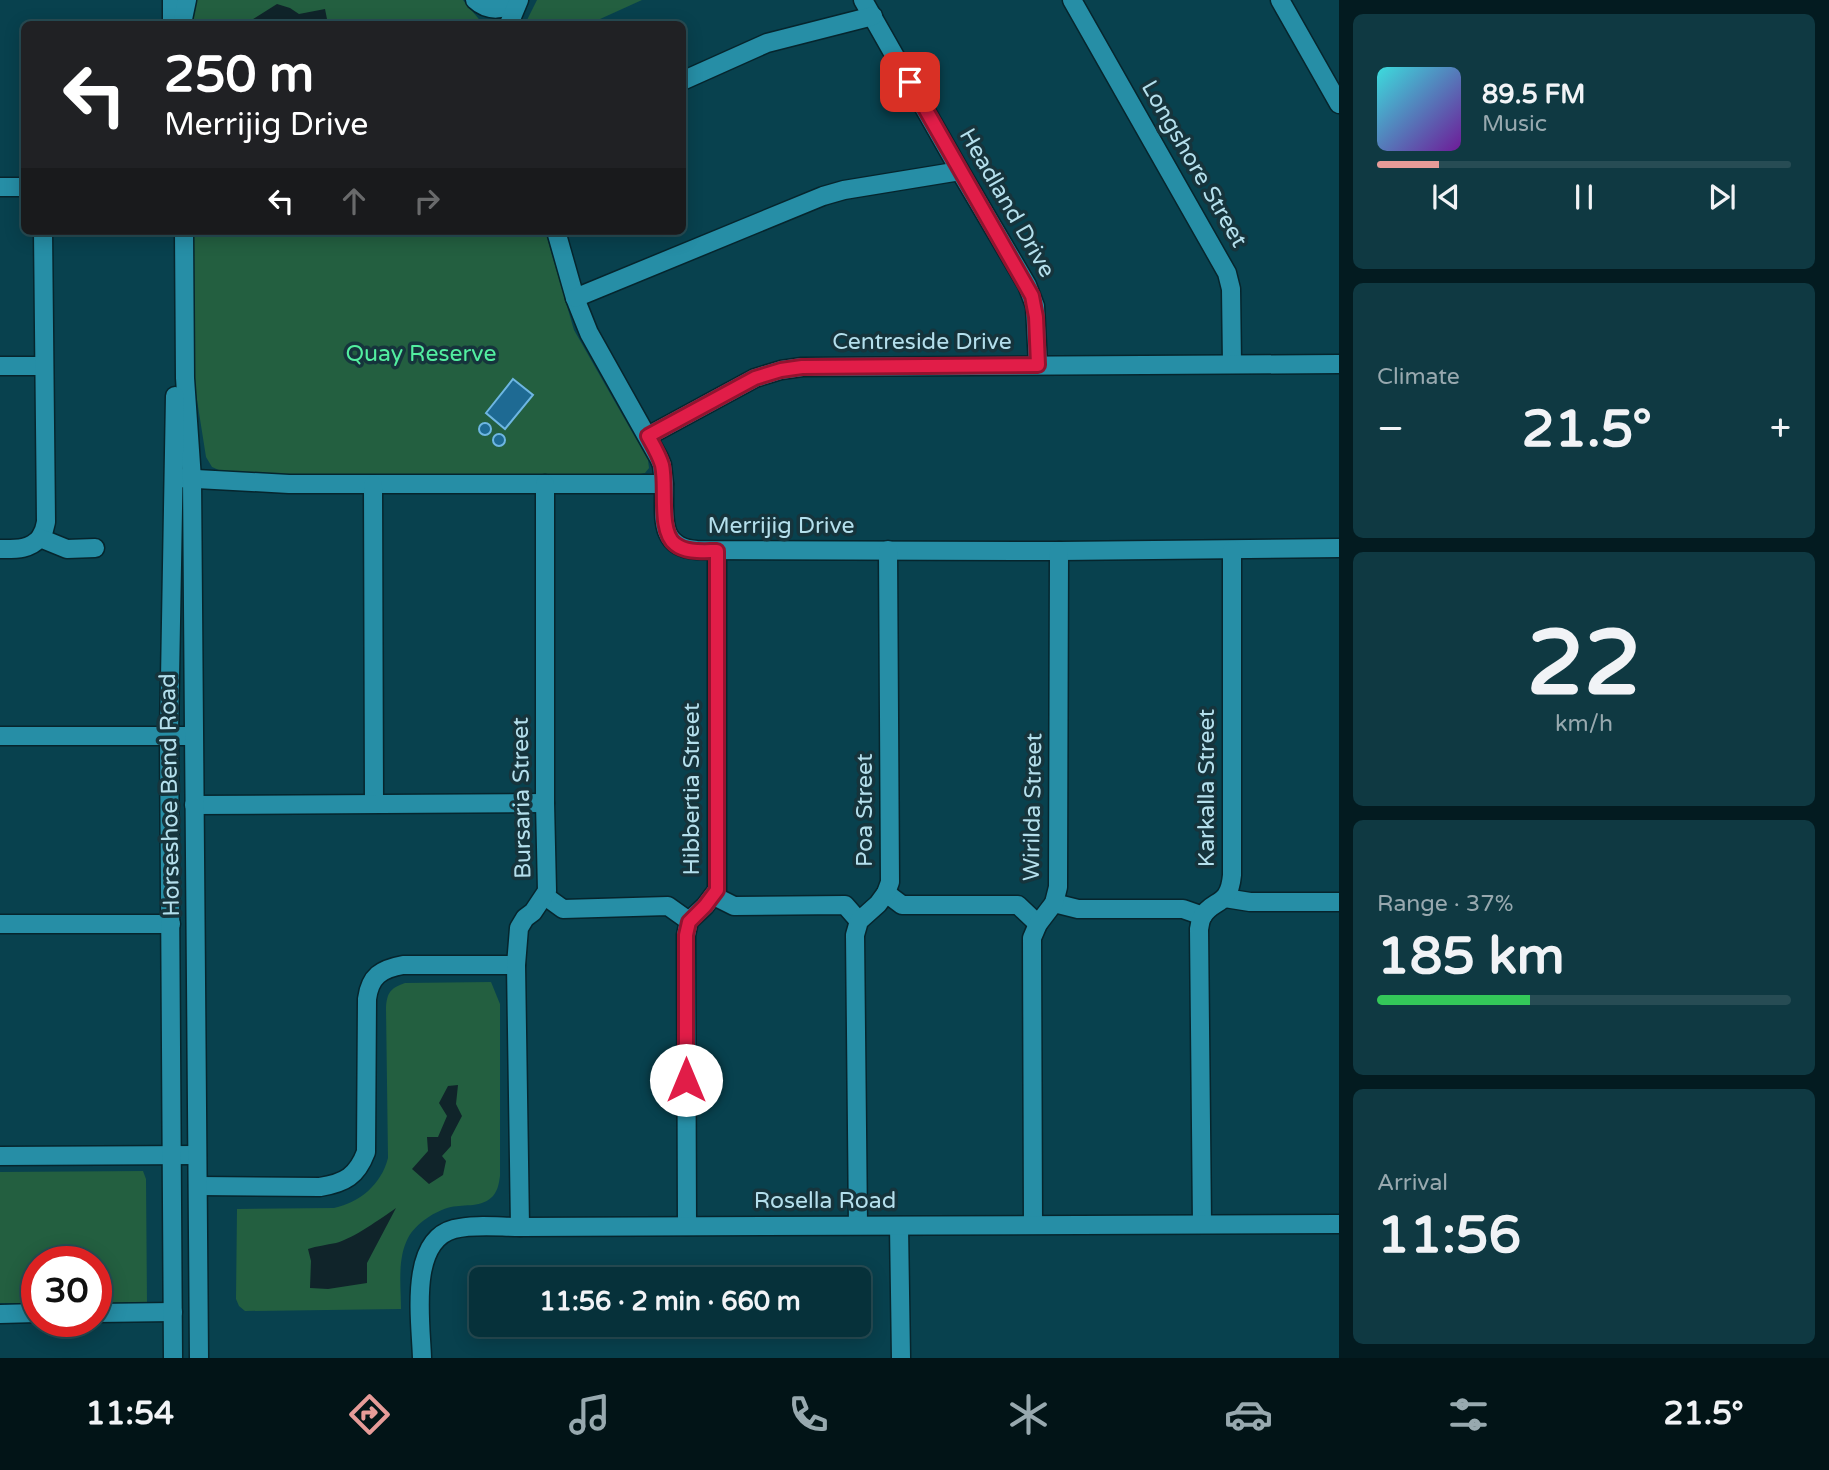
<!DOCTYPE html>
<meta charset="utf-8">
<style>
:root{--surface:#06313a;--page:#0f3942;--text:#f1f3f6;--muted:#98a9af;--line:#274c54;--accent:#e69b98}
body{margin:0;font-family:"Varela Round",sans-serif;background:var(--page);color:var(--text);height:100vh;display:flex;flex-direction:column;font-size:26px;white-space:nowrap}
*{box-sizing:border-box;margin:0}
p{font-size:23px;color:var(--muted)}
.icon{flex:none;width:38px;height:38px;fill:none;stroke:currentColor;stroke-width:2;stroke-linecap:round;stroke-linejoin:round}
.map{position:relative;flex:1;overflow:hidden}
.side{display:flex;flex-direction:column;gap:14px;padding:14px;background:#031b20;width:490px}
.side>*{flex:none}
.guide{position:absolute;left:21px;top:21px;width:665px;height:214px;border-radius:10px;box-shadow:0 4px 18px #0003,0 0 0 2px var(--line);background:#202124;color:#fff;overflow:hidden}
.speed{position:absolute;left:21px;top:1246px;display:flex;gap:14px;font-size:35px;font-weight:700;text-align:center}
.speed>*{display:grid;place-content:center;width:91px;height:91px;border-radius:50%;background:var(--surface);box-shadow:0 4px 18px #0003,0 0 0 2px var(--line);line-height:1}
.speed .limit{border:10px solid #d22;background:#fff;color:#111}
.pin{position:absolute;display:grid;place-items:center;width:60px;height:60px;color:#fff;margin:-30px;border-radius:14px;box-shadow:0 4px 10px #0006}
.me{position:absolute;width:77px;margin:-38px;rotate:0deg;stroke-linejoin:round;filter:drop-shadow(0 0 5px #0008)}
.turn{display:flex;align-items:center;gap:24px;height:147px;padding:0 28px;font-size:32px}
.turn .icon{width:91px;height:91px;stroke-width:2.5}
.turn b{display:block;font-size:49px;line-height:60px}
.lanes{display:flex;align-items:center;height:66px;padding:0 28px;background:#0003;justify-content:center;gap:35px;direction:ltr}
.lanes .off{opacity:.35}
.big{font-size:52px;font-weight:700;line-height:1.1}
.side .widget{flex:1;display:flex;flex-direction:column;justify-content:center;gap:10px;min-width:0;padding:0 24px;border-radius:10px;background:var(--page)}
.side .dial{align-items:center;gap:0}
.dial b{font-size:91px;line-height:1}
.song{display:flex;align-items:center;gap:21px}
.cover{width:84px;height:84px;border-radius:10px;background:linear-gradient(135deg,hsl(180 70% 55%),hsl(280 70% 35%))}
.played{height:7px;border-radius:4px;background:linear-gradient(90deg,var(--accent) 15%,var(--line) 15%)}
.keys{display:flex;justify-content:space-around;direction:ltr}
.heat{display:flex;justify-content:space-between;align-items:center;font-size:38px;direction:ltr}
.charge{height:10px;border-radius:5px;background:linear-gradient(90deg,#34c759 37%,var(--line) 0)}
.trip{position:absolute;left:469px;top:1267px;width:402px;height:70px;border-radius:10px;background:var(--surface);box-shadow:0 4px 18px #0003,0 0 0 2px var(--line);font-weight:700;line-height:70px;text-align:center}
.menu{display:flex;height:112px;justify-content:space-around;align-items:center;background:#021417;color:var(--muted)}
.menu .icon{width:49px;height:49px}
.menu .selected{color:var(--accent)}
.menu b{font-size:32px;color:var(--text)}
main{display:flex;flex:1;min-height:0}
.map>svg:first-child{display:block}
.green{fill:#235f40}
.water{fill:#10242a}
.building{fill:#1e6a93;stroke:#6eb6e2;stroke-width:2}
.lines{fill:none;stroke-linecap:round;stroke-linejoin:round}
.minor-casing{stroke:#06252d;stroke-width:21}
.tertiary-casing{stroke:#06252d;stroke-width:21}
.minor{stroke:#268ea6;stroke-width:18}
.tertiary{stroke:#268ea6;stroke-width:18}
.route-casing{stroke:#92132f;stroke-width:18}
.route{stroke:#e11d48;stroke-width:12}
.labels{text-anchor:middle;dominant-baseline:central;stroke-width:7;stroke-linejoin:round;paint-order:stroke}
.street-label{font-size:23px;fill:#b4dfec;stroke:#16343c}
.park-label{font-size:23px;fill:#52eea0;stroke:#16343c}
</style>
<main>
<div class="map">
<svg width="1339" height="1358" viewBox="0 0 1339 1358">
<rect width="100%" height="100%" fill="#08414e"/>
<g class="green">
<polygon points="196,0 463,0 483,24 193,24"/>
<polygon points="537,0 642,0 589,24 525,24"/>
<polygon points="194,231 545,231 574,330 648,460 649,468 645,473 640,474 297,476 223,472 212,467 206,457 194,381"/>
<path d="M491,982L500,1004V1176C499,1183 498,1190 493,1196C482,1208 465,1204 451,1207C435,1211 416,1223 408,1238C397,1259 401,1287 401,1309L245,1311L239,1306L236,1299L237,1209L334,1208C360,1202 381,1185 388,1158L386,1008C387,993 390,988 405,983Z"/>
<polygon points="143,1171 146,1179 147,1303 96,1303 96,1262 37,1262 37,1303 0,1303 0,1172"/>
</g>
<g class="water">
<polygon points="277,4 290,8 299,14 325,9 328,24 245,24"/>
<polygon points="458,1085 456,1104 462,1116 451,1137 451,1146 442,1156 446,1161 443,1175 429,1184 412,1169 428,1151 427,1137 438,1137 447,1116 439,1103 448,1086"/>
<path d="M396,1208L367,1263V1283L328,1289L310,1288L311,1261L308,1249C317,1246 326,1245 336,1243C354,1238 380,1219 396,1208Z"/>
</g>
<g class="building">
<polygon points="513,379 533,395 505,429 486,413"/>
<circle cx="485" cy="429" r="6"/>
<circle cx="499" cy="440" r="6"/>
</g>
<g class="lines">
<g class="minor-casing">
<g id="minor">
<path d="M475,0C488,12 505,11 518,0"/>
<polyline points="863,0 960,171 1027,285 1035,306 1038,365"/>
<polyline points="1072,0 1227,273 1231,289 1232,364"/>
<polyline points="1280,0 1339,104"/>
<polyline points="509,24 519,0"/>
<polyline points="682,81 767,43 873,16"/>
<polyline points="0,187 24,187"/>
<polyline points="556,231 575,298 589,333 659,458 662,465 664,484"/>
<polyline points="575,298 823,196 844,190 960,171"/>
<polyline points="0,366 44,366"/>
<polyline points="648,436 755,378 781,370 802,367 1339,364"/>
<path d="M178,478L289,484H664C665,514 657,548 697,550L1059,551L1339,548"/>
<polyline points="373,485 374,803"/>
<polyline points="40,538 44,530 46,522 43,231"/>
<path d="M0,549C16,549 29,550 40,538L67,549L95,548"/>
<polyline points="0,736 193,736"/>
<polyline points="194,805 545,803"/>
<polyline points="886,893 902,905 1018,905 1038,924"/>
<polyline points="545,896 563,909 668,906 689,921"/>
<polyline points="714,896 734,906 845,905 859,921"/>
<polyline points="1225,898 1250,902 1339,902"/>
<polyline points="1054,903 1078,909 1183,909 1203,916"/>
<polyline points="0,924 171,924"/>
<polyline points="0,1156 197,1155"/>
<path d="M198,1186L320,1187C345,1183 357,1176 366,1152L367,999C370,976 381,969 403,965H516"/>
<polyline points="1033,1224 1032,938 1038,924 1054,903 1058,887 1059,551"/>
<path d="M1202,1224L1199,929C1200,925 1200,921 1202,917C1213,898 1229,908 1232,875V550"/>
<polyline points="858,1225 855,935 859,921 878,904 886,893 890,882 888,550"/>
<polyline points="687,1226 686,935 689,921 705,906 717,890 717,551"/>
<polyline points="899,1226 901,1358"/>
<polyline points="520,1227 516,965 519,928 525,918 533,912 547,891 545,803 545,484"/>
<polyline points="96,1313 173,1312"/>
<polyline points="0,1314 37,1313"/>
<path d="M422,1358C421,1322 408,1241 454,1229C474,1224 499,1227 520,1227L1339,1224"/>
</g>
</g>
<g class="tertiary-casing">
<g id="tertiary">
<polyline points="172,0 172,24"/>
<polyline points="182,24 187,0"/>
<polyline points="184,231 185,378 192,479 199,1358"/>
<polyline points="173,1358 169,735 175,396"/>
</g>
</g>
<use href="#minor" class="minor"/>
<use href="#tertiary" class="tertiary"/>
</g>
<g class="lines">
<g class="route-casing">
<path id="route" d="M686,1080V935L689,922L705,906L717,890V551C703,551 686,553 675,544C658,531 667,486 662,465C659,455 653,445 648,436L755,378L781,370L802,367L1038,365L1036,317L1032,296L910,82"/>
</g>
<use href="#route" class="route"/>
</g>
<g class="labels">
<g class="street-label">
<text transform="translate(1194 164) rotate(60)">Longshore Street</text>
<text transform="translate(1007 203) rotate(60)">Headland Drive</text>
<text x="922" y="342">Centreside Drive</text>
<text x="781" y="526">Merrijig Drive</text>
<text transform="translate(1207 788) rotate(-90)">Karkalla Street</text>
<text transform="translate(692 789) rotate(-90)">Hibbertia Street</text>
<text transform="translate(170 795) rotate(-91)">Horseshoe Bend Road</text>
<text transform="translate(522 798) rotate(-91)">Bursaria Street</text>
<text transform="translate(1033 807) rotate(-89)">Wirilda Street</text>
<text transform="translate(865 810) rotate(-90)">Poa Street</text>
<text x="825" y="1201">Rosella Road</text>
</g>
<g class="park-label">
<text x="421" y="354">Quay Reserve</text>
</g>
</g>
</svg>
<div class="speed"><div class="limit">30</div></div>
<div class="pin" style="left:910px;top:82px;background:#d93025"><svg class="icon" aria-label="arrive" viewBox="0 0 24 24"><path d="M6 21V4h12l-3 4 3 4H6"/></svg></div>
<svg class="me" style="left:686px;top:1080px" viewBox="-20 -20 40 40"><circle r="19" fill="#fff"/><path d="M0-13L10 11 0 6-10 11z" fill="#e11d48"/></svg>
<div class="trip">11:56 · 2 min · 660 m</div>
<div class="guide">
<div class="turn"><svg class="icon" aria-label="left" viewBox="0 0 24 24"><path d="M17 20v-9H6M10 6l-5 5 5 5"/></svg><div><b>250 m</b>Merrijig Drive</div></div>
<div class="lanes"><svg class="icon" aria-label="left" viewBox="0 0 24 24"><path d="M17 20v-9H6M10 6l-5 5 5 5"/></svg><svg class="icon off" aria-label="ahead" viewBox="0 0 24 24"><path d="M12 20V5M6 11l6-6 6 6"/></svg><svg class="icon off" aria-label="right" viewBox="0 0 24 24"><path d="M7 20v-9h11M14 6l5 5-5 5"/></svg></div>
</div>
</div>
<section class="side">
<div class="widget">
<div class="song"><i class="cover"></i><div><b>89.5 FM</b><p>Music</p></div></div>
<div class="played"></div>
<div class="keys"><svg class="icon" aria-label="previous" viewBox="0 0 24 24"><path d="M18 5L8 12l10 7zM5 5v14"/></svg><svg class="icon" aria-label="pause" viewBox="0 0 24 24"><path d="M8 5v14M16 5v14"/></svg><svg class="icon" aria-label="next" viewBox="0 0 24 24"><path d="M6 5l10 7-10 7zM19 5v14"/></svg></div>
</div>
<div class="widget"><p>Climate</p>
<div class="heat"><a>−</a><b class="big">21.5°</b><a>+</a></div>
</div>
<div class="widget dial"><b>22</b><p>km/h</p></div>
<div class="widget"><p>Range · 37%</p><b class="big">185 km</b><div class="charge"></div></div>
<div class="widget"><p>Arrival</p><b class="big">11:56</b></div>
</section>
</main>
<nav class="menu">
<b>11:54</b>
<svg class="icon selected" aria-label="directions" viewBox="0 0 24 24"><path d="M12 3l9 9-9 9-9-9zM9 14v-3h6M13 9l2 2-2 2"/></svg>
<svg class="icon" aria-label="music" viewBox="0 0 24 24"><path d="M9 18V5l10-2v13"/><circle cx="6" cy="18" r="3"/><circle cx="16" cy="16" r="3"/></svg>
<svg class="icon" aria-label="phone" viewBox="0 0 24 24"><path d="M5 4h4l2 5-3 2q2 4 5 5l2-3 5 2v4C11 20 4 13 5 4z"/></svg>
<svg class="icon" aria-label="climate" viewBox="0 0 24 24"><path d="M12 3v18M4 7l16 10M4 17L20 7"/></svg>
<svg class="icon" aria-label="car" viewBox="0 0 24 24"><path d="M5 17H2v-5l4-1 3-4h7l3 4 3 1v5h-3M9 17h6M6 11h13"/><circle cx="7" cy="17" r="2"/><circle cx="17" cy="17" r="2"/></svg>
<svg class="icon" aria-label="filters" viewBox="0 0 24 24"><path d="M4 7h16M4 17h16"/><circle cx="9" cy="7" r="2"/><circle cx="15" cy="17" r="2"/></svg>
<b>21.5°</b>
</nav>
